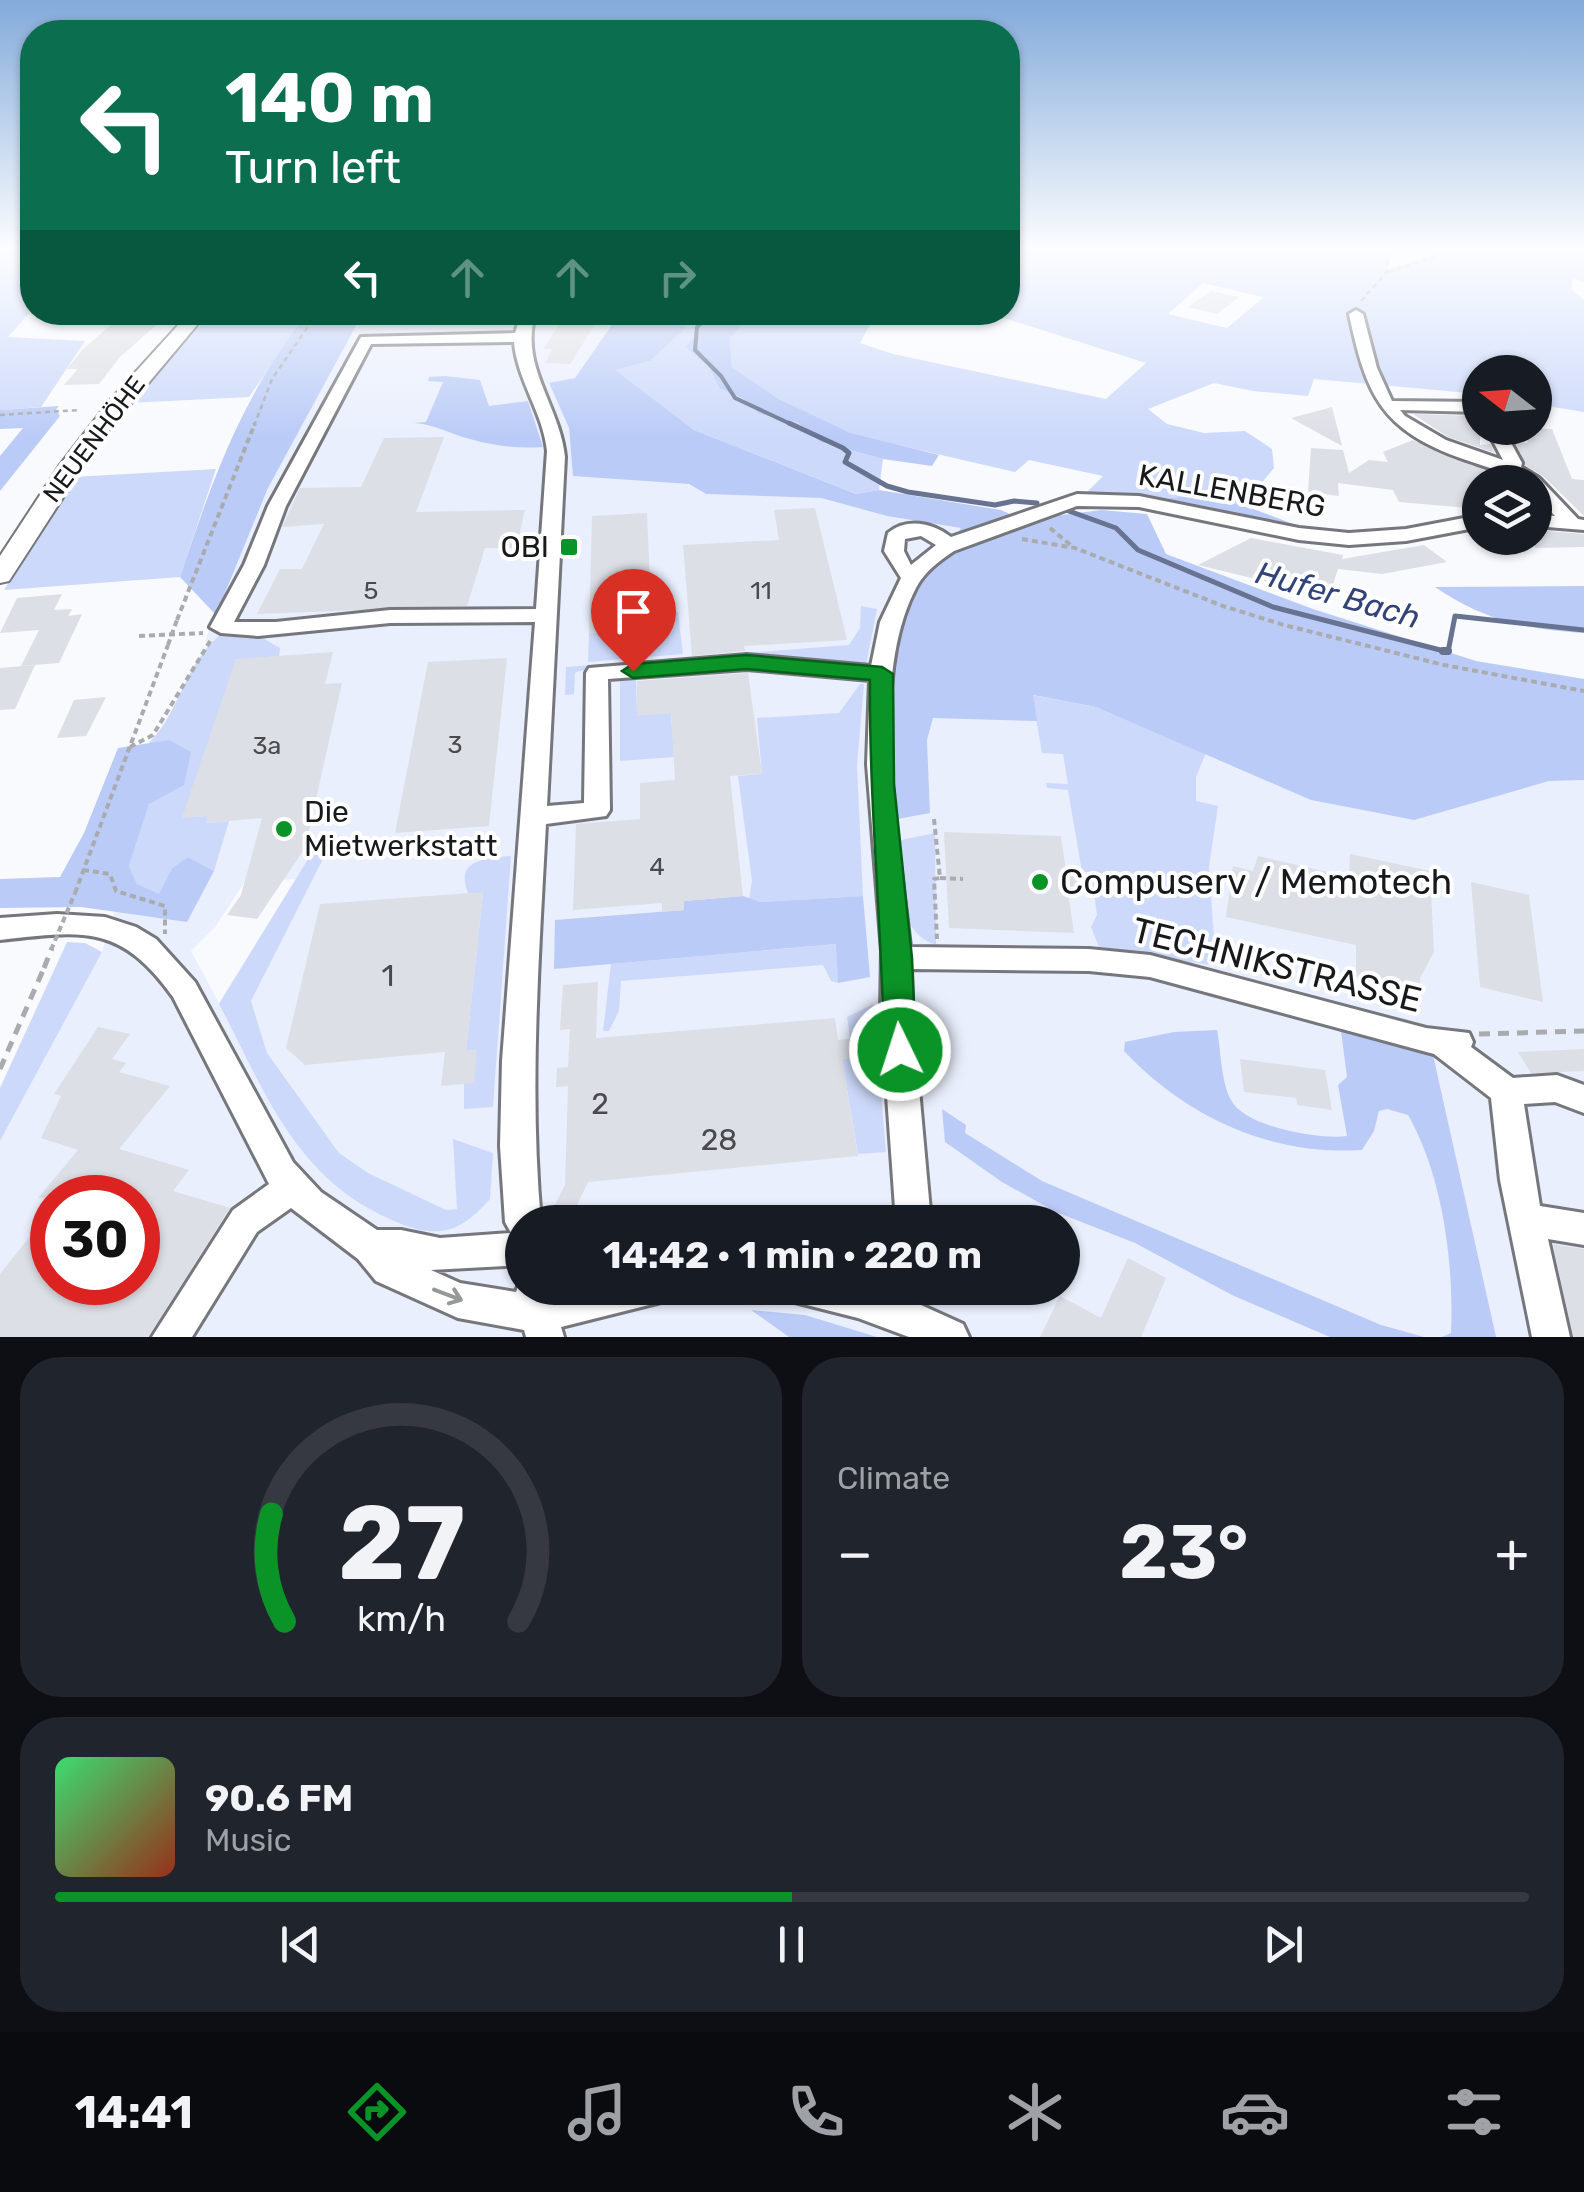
<!DOCTYPE html>
<meta charset="utf-8">
<style>
:root{--surface:#171b24;--page:#20242c;--text:#f1f3f6;--muted:#9ea1a6;--line:#363941;--accent:#0a9326}
body{margin:0;font-family:Rubik,sans-serif;background:var(--page);color:var(--text);height:100vh;display:flex;flex-direction:column;font-size:38px;white-space:nowrap}
*{box-sizing:border-box;margin:0}
p{font-size:32px;color:var(--muted)}
.icon{flex:none;width:55px;height:55px;fill:none;stroke:currentColor;stroke-width:2;stroke-linecap:round;stroke-linejoin:round}
.map{position:relative;height:1337px;overflow:hidden}
.panel{display:flex;flex-direction:column;gap:20px;padding:20px;background:#0d0f14;flex:1}
.panel>*{flex:none}
.guide{position:absolute;left:20px;top:20px;width:1000px;height:305px;border-radius:40px;box-shadow:0 2px 8px #0004;background:#0b6e4f;color:#fff;overflow:hidden}
.needle{width:65px;rotate:287deg}
.buttons{position:absolute;left:1462px;top:355px;display:grid;gap:20px}
.buttons a{display:grid;place-items:center;width:90px;height:90px;border-radius:50%;background:var(--surface);box-shadow:0 2px 8px #0004;font-size:50px}
.speed{position:absolute;left:30px;top:1175px;display:flex;gap:20px;font-size:50px;font-weight:700;text-align:center}
.speed>*{display:grid;place-content:center;width:130px;height:130px;border-radius:50%;background:var(--surface);box-shadow:0 2px 8px #0004;line-height:1}
.speed .limit{border:15px solid #d22;background:#fff;color:#111}
.pin{position:absolute;display:grid;place-items:center;width:85px;height:85px;color:#fff;margin:-102px -42px;border-radius:50% 50% 50% 0;rotate:-45deg;box-shadow:0 0 10px #0007}
.pin .icon{rotate:45deg}
.me{position:absolute;width:110px;margin:-55px;rotate:356deg;stroke-linejoin:round;filter:drop-shadow(0 0 8px #0008)}
.turn{display:flex;align-items:center;gap:35px;height:210px;padding:0 40px;font-size:45px}
.turn .icon{width:130px;height:130px;stroke-width:2.5}
.turn b{display:block;font-size:70px;line-height:85px}
.lanes{display:flex;align-items:center;height:95px;padding:0 40px;background:#0003;justify-content:center;gap:50px;direction:ltr}
.lanes .off{opacity:.35}
.big{font-size:75px;font-weight:700;line-height:1.1}
.panel .card{flex:1;display:flex;flex-direction:column;justify-content:center;gap:15px;min-width:0;padding:0 35px;border-radius:40px;background:var(--page)}
.panel .dial{align-items:center;gap:0}
.dial svg{height:260px;overflow:visible;fill:none;stroke:var(--line);stroke-width:7;stroke-linecap:round;text-anchor:middle}
.dial text{fill:var(--text);stroke:none}
.song{display:flex;align-items:center;gap:30px}
.cover{width:120px;height:120px;border-radius:15px;background:linear-gradient(135deg,hsl(140 70% 55%),hsl(10 70% 35%))}
.played{height:10px;border-radius:5px;background:linear-gradient(90deg,var(--accent) 50%,var(--line) 50%)}
.keys{display:flex;justify-content:space-around;direction:ltr}
.heat{display:flex;justify-content:space-between;align-items:center;font-size:55px;direction:ltr}
.panel .tiles{flex:1;display:grid;gap:20px;grid-template-columns:1fr 1fr}
.card:last-child{grid-column:span 2}
.trip{position:absolute;left:505px;top:1205px;width:575px;height:100px;border-radius:50px;background:var(--surface);box-shadow:0 2px 8px #0004;font-weight:700;line-height:100px;text-align:center}
.dock{display:flex;height:160px;justify-content:space-around;align-items:center;background:#090b0e;color:var(--muted)}
.dock .icon{width:70px;height:70px}
.dock .on{color:var(--accent)}
.dock b{font-size:45px;color:var(--text)}
.map>svg:first-child{display:block}
.built{fill:#eaeffd;fill-rule:evenodd}
.green{fill:#ccd9fa;fill-rule:evenodd}
.forest{fill:#bacbf7}
.lines{fill:none;stroke-linecap:round;stroke-linejoin:round}
.stream-far2{stroke:#687392;stroke-width:4}
.stream-far1{stroke:#687392;stroke-width:5}
.stream{stroke:#687392;stroke-width:8}
.building{fill:#dcdfe5}
.minor-casing{stroke:#75777d;stroke-width:6}
.major-casing{stroke:#75777d;stroke-width:4}
.path-far2{stroke:#aaabaf;stroke-width:2.5;stroke-dasharray:5 4;stroke-linecap:butt}
.path-far1{stroke:#aaabaf;stroke-width:4;stroke-dasharray:6 4;stroke-linecap:butt}
.path{stroke:#aaabaf;stroke-width:5;stroke-dasharray:11 8;stroke-linecap:butt}
.minor{fill:#fff;fill-rule:evenodd}
.major{fill:#fff;fill-rule:evenodd}
.path-bridge-far1{stroke:#aaabaf;stroke-width:4;stroke-dasharray:6 4;stroke-linecap:butt}
.path-bridge{stroke:#aaabaf;stroke-width:5;stroke-dasharray:11 8;stroke-linecap:butt}
.oneway{stroke:#979898}
.route{fill:#0a9326;stroke:#066019;stroke-width:2.5}
.poi-dot{fill:#0a9326;stroke:#fff;stroke-width:4}
.labels{text-anchor:middle;dominant-baseline:central;stroke-width:8;stroke-linejoin:round;paint-order:stroke}
.far-street-label{font-size:25px;fill:#18191b;stroke:#fff}
.number-label{font-size:25px;fill:#494a4e}
.street-label{font-size:30px;fill:#18191b;stroke:#fff}
.poi-label{font-size:30px;fill:#18191b;stroke:#fff;text-anchor:end}
.near-number-label{font-size:30px;fill:#494a4e}
.water-label{font-size:32px;font-style:italic;fill:#32437a;stroke:#fff}
.near-poi-label{font-size:35px;fill:#18191b;stroke:#fff;text-anchor:start}
.near-street-label{font-size:35px;fill:#18191b;stroke:#fff}
</style>
<div class="map">
<svg width="1584" height="1337" viewBox="0 0 1584 1337">
<rect width="100%" height="100%" fill="#f8fafe"/>
<path class="built" d="M363,313H620L575,378L549,384L569,428L573,475L689,484L706,494L821,498L887,516L962,528L911,598L930,812L927,740L933,717L1096,707L1311,800L1413,820L1549,781L1584,780V1337H0V1141L102,952L168,741L148,744L165,723L210,644L205,641L268,488ZM296,879L219,1003L191,951L215,927L244,883ZM52,1198H138V1282H52ZM522,1222H1062V1288H522Z"/>
<g class="green">
<polygon points="0,250 32,250 32,310 8,337 85,341 41,407 0,410"/>
<path d="M1008,250H1392L1387,269L1449,250H1584V283L1572,278V290L1584,300V412L1535,404V372H1480V394L1314,379L1308,396L1253,391L1214,383L1148,409L1167,424L1204,433L1245,431L1272,449L1274,468L1243,505L1187,496L1148,501L1085,494L1103,476L1029,460L1015,472L850,434L779,399L732,367L730,338L754,313H876L860,343L893,354L1106,399L1146,363L988,313L1008,312ZM1203,283L1263,297V298L1227,328L1168,314Z"/>
<polygon points="212,313 308,313 249,397 128,403"/>
<path d="M659,313H713C698,335 709,365 720,389L742,398L759,414L797,422L820,442L883,459L879,490L856,494L694,430L614,370L650,361L686,328L682,320Z"/>
<polygon points="216,469 180,577 4,590 73,477"/>
<polygon points="861,606 877,609 866,665 705,663 579,671 575,673 574,694 565,695 566,667 849,645 860,628"/>
<polygon points="678,612 683,654 588,662 589,633 651,629 651,616"/>
<path d="M223,633L261,637L280,648L279,656L236,660L183,817L208,816L207,823L229,821L214,871L188,857L172,868L159,895L137,884L129,866L169,740L148,744C180,713 186,659 223,633Z"/>
<polygon points="636,675 637,715 671,713 674,757 620,761 620,676"/>
<polygon points="860,684 864,684 857,765 863,896 760,902 749,899 752,881 738,776 762,774 757,718 839,713"/>
<polygon points="1032,695 1096,707 1206,753 1196,777 1196,801 1218,806 1209,867 1216,966 1099,947 1091,927 1097,915 1094,893 1115,894 1112,874 1082,872 1068,790 1047,788 1046,783 1068,784 1063,754 1042,753"/>
<path d="M935,833L936,945C894,931 901,878 897,841Z"/>
<path d="M313,851H327L251,1001L267,1053L339,1153L368,1173L446,1210L457,1209L453,1139L493,1153L490,1199C460,1233 438,1240 394,1221C295,1179 266,1093 219,1004Z"/>
<path d="M511,856L493,1107L464,1109V1084L477,1050L466,1051L483,893H468C454,860 486,858 511,856Z"/>
<polygon points="67,942 85,943 102,952 0,1141 0,1088"/>
<polygon points="837,944 838,983 831,981 823,965 621,981 619,1011 609,1031 603,1031 611,964"/>
<polygon points="873,1004 886,1152 858,1154 842,1059 853,1057 847,1017"/>
</g>
<g class="forest">
<path d="M308,313H363L268,488L216,615L180,577C214,476 241,397 308,313Z"/>
<polygon points="620,313 659,313 682,320 686,328 650,361 615,370 694,430 856,494 879,490 1001,510 1023,520 1101,510 1147,514 1166,554 1313,609 1476,661 1584,679 1584,780 1549,781 1414,820 1311,800 1096,707 1033,695 1037,721 933,718 927,740 930,813 892,820 894,650 911,598 961,528 887,516 821,498 706,494 689,484 573,476 569,428 549,383 575,378"/>
<polygon points="713,313 754,313 730,338 732,367 779,399 850,433 939,455 932,466 883,459 820,442 797,422 759,414 742,398 720,389 709,367 686,347"/>
<path d="M445,376L480,380L489,406L528,401L543,447C519,449 495,446 470,439C450,434 434,424 414,423L426,422L443,382L428,381L429,377Z"/>
<polygon points="59,406 56,410 60,416 0,491 0,456 23,428 0,429 0,410"/>
<polygon points="1187,496 1243,505 1312,531 1148,501"/>
<path d="M1584,586V633C1524,629 1486,621 1435,587Z"/>
<polygon points="169,740 191,752 184,785 149,804 129,866 137,884 159,894 172,868 188,857 214,871 187,922 81,907 0,908 0,879 60,877 84,833 118,748"/>
<polygon points="743,896 760,902 863,896 870,977 838,983 836,944 554,969 555,920 684,910 684,901"/>
<path d="M1217,1030C1221,1051 1221,1082 1231,1100C1244,1127 1320,1140 1347,1136L1338,1085L1347,1077L1341,1031L1433,1055L1496,1337H1442L1451,1333C1454,1264 1443,1176 1408,1115L1387,1109L1379,1111L1374,1131L1362,1150C1271,1156 1186,1117 1124,1051L1125,1042L1174,1032Z"/>
<polygon points="942,1109 966,1125 965,1133 1042,1181 1381,1325 1424,1337 1330,1337 1232,1295 1135,1243 1056,1212 1002,1182 945,1142"/>
<polygon points="751,1310 805,1315 877,1337 789,1337"/>
</g>
<g class="lines">
<polyline class="stream-far2" points="715,312 697,327 695,350 721,376 735,398 795,426"/>
<g class="stream-far1">
<polyline points="789,423 843,448 849,453 845,462 887,486 908,492 995,505 1014,501 1037,503"/>
<polyline points="1066,510 1116,528 1138,550 1273,607 1448,652 1455,616 1584,630"/>
</g>
<polyline class="stream" points="1443,651 1448,651"/>
</g>
<g class="building">
<polygon points="1211,291 1239,297 1217,314 1188,307"/>
<polygon points="567,312 603,312 570,364 545,363 552,349 543,349"/>
<polygon points="119,318 163,319 120,357 99,384 64,385 78,369 67,369 82,350"/>
<polygon points="1332,407 1342,446 1291,418"/>
<polygon points="1413,414 1480,416 1480,445 1490,444 1495,453 1448,437"/>
<polygon points="1524,428 1552,429 1572,479 1584,480 1584,516 1542,475 1525,465 1515,442 1528,443"/>
<polygon points="444,437 416,512 525,510 516,548 485,548 467,606 257,614 280,569 302,569 324,524 282,527 300,488 361,487 384,438"/>
<polygon points="1413,440 1515,482 1480,482 1480,509 1399,502 1393,490 1338,483 1339,496 1308,492 1311,448 1343,450 1349,473 1369,460 1388,462 1383,452"/>
<polygon points="815,508 847,640 744,646 745,651 692,656 683,545 779,540 774,510"/>
<polygon points="647,513 652,629 589,633 592,516"/>
<polygon points="1535,530 1584,534 1584,547 1535,548"/>
<polygon points="1251,538 1343,555 1342,559 1424,545 1447,562 1382,574 1338,569 1329,597 1198,565"/>
<polygon points="62,594 54,610 72,609 68,616 82,614 59,663 21,666 39,630 0,633 17,598"/>
<polygon points="333,652 325,684 342,683 305,848 257,919 227,915 241,895 262,818 206,823 208,816 182,818 236,659"/>
<polygon points="507,658 489,826 395,833 428,662"/>
<polygon points="35,665 15,709 0,710 0,668"/>
<polygon points="748,673 762,774 730,776 743,896 684,901 684,910 662,912 662,903 573,910 576,824 640,819 640,783 675,780 671,713 637,716 637,681"/>
<polygon points="106,697 86,736 57,738 74,700"/>
<polygon points="944,832 1061,836 1066,872 1112,874 1115,894 1068,892 1074,933 949,928"/>
<polygon points="1350,854 1430,871 1434,952 1420,978 1421,993 1356,978 1356,945 1226,917 1233,866 1253,871 1258,856 1349,877"/>
<polygon points="1471,882 1529,895 1543,1002 1480,987"/>
<polygon points="483,892 466,1051 477,1050 474,1083 441,1086 445,1052 305,1065 286,1048 320,904"/>
<polygon points="598,982 596,1038 835,1018 838,1040 850,1039 853,1058 842,1059 858,1156 588,1182 569,1222 546,1222 565,1185 568,1086 556,1087 557,1068 568,1067 570,1029 560,1030 563,985"/>
<polygon points="98,1027 130,1034 112,1059 126,1063 119,1072 170,1086 119,1149 189,1170 173,1191 230,1208 148,1337 0,1337 0,1274 52,1209 52,1282 138,1282 138,1198 38,1198 78,1150 41,1138 61,1096 54,1094"/>
<polygon points="1584,1049 1584,1071 1561,1072 1531,1073 1518,1052"/>
<polygon points="1240,1059 1325,1070 1332,1110 1297,1105 1296,1098 1244,1092"/>
<polygon points="1553,1244 1584,1249 1584,1337 1573,1337"/>
<polygon points="1128,1258 1166,1278 1141,1337 1040,1337 1060,1296 1101,1318"/>
</g>
<g class="lines">
<g class="minor-casing">
<g id="minor">
<path d="M1356,310L1363,314L1377,368L1392,401L1480,402V412L1400,410L1405,416L1446,440L1503,460L1486,428H1503L1522,463L1521,467L1539,478L1578,519L1584,520V530L1535,526V514L1555,516L1535,495V482H1522C1503,471 1483,466 1463,459C1381,430 1366,395 1349,314Z"/>
<path d="M522,312H536C518,365 560,405 565,457L547,806L584,803L586,673L589,668L747,655L871,666L880,622L901,578L884,551L888,533C907,517 933,523 951,537L1077,494L1139,496L1299,528L1349,533L1406,529L1480,515V527L1406,541L1349,545L1299,540L1139,507L1077,506L954,551C939,561 924,572 916,588C867,681 899,845 910,947L1089,949L1150,955L1426,1028L1469,1033L1473,1042L1471,1047L1513,1078L1557,1075L1584,1085V1113L1555,1102L1524,1104L1540,1206L1584,1213V1245L1548,1239L1570,1337H1532L1500,1180L1491,1098L1434,1054L1150,977L1089,971L911,969L912,1011L931,1222H896L881,1011L882,951L867,764L870,680L747,669L608,679L610,810L606,816L546,824C539,957 529,1089 541,1222H522V1265L431,1270L460,1283L516,1292L522,1275V1288H551L553,1293L577,1288H674L669,1300L561,1327L564,1337H526L524,1330L458,1318L376,1281L358,1259L291,1208L257,1232L192,1337H152L233,1210L269,1184L173,997C120,923 83,931 0,940V918L57,914L105,917L136,927L156,939L195,982L293,1162L321,1192L377,1230H401L440,1238L511,1233L505,1222L500,1146L502,1061L535,622L390,623L258,636L221,633L210,627L244,565L268,506L361,337L515,333ZM514,342C517,380 543,412 547,451L536,609L390,610L276,622H234L264,565L286,506L371,344ZM921,536L936,545L911,565L904,551L905,539Z"/>
<polygon points="782,1288 874,1288 888,1292 889,1288 925,1288 921,1305 963,1324 969,1337 909,1337 858,1318 787,1300"/>
</g>
</g>
<g class="major-casing">
<polygon id="major" points="190,312 208,312 99,442 9,581 0,583 0,556 59,466 110,400"/>
</g>
<g class="path-far2">
<polyline points="1388,272 1455,250"/>
<polyline points="1361,301 1386,273 1390,250"/>
<polyline points="0,415 79,410"/>
<polyline points="254,426 272,379 318,312"/>
</g>
<g class="path-far1">
<polyline points="1050,528 1073,547"/>
<polyline points="1022,539 1075,548 1223,606 1284,625 1444,665 1584,691"/>
<polyline points="177,620 255,423"/>
<polyline points="139,636 203,633"/>
<polyline points="130,747 153,735 212,638"/>
<polyline points="934,819 940,878 934,879 937,939"/>
<polyline points="83,870 110,874 116,891 165,906 165,934"/>
<polyline points="940,878 963,879"/>
<polyline points="75,893 168,645"/>
</g>
<g class="path">
<polyline points="1479,1034 1584,1031"/>
<polyline points="0,1069 44,968"/>
</g>
<use href="#minor" class="minor"/>
<use href="#major" class="major"/>
<g class="path-bridge-far1">
<polyline points="168,645 177,620"/>
<polyline points="51,950 75,893"/>
</g>
<polyline class="path-bridge" points="44,968 52,948"/>
</g>
<defs><path id="oneway-shaft" d="M-6 0H5M1.5-3L5.5 0L1.5 3" fill="none" stroke-width="1.6" stroke-linecap="round" stroke-linejoin="round" transform="scale(2.5)"/></defs>
<use class="oneway" href="#oneway-shaft" transform="translate(448 1295) rotate(21)"/>
<linearGradient id="sky" x2="0" y2="1"><stop stop-color="#83aada"/><stop offset="0.57" stop-color="#fcfdff"/><stop offset="1" stop-color="#fcfdff" stop-opacity="0"/></linearGradient>
<rect width="1584" height="437" fill="url(#sky)"/>
<path class="route" d="M746,655L882,667L893,674L894,784L912,958L916,1050L911,1059L900,1062L889,1059L884,1050C882,926 869,804 870,680L746,669L633,678L622,671L633,664Z"/>
<g class="poi-dot">
<rect x="559" y="537" width="20" height="20" rx="5"/>
<circle cx="284" cy="829" r="10"/>
<circle cx="1040" cy="882" r="10"/>
</g>
<g class="labels">
<g class="far-street-label">
<text transform="translate(94 439) rotate(-53)">NEUENHÖHE</text>
</g>
<g class="number-label">
<text x="371" y="590">5</text>
<text x="761" y="590">11</text>
<text x="455" y="744">3</text>
<text x="267" y="745">3a</text>
<text x="657" y="866">4</text>
</g>
<g class="street-label">
<text transform="translate(1232 491) rotate(10)">KALLENBERG</text>
</g>
<g class="poi-label">
<text x="549" y="547">OBI</text>
<text x="304" y="812" text-anchor="start">Die<tspan x="304" dy="34">Mietwerkstatt</tspan></text>
</g>
<g class="near-number-label">
<text x="388" y="976">1</text>
<text x="600" y="1104">2</text>
<text x="719" y="1140">28</text>
</g>
<g class="water-label">
<text transform="translate(1338 595) rotate(16)">Hufer Bach</text>
</g>
<g class="near-poi-label">
<text x="1060" y="882">Compuserv / Memotech</text>
</g>
<g class="near-street-label">
<text transform="translate(1277 965) rotate(14)">TECHNIKSTRASSE</text>
</g>
</g>
</svg>
<div class="buttons">
<a><svg class="needle" viewBox="-14 -14 28 28"><path d="M0-13l5 13h-10z" fill="#e53935"/><path d="M0 13l5-13h-10z" fill="#9ea1a6"/></svg></a>
<a><svg class="icon" aria-label="layers" viewBox="0 0 24 24"><path d="M12 4l9 5-9 5-9-5zM3 14l9 5 9-5"/></svg></a>
</div>
<div class="speed"><div class="limit">30</div></div>
<div class="pin" style="left:633px;top:671px;background:#d93025"><svg class="icon" aria-label="arrive" viewBox="0 0 24 24"><path d="M6 21V4h12l-3 4 3 4H6"/></svg></div>
<svg class="me" style="left:900px;top:1050px" viewBox="-20 -20 40 40"><circle r="17" fill="#0a9326" stroke="#fff" stroke-width="3"/><path d="M0-11L8 9 0 5-8 9z" fill="#fff"/></svg>
<div class="trip">14:42 · 1 min · 220 m</div>
<div class="guide">
<div class="turn"><svg class="icon" aria-label="left" viewBox="0 0 24 24"><path d="M17 20v-9H6M10 6l-5 5 5 5"/></svg><div><b>140 m</b>Turn left</div></div>
<div class="lanes"><svg class="icon" aria-label="left" viewBox="0 0 24 24"><path d="M17 20v-9H6M10 6l-5 5 5 5"/></svg><svg class="icon off" aria-label="ahead" viewBox="0 0 24 24"><path d="M12 20V5M6 11l6-6 6 6"/></svg><svg class="icon off" aria-label="ahead" viewBox="0 0 24 24"><path d="M12 20V5M6 11l6-6 6 6"/></svg><svg class="icon off" aria-label="right" viewBox="0 0 24 24"><path d="M7 20v-9h11M14 6l5 5-5 5"/></svg></div>
</div>
</div>
<section class="panel">
<div class="tiles">
<div class="card dial"><svg viewBox="0 0 100 80">
<path d="M14 69A42 42 0 1 1 86 69"/>
<path d="M14 69A42 42 0 0 1 10 36" stroke="#0a9326"/>
<text x="50" y="56" font-size="32" font-weight="700">27</text>
<text x="50" y="72" font-size="11">km/h</text>
</svg></div>
<div class="card"><p>Climate</p>
<div class="heat"><a>−</a><b class="big">23°</b><a>+</a></div>
</div>
<div class="card">
<div class="song"><i class="cover"></i><div><b>90.6 FM</b><p>Music</p></div></div>
<div class="played"></div>
<div class="keys"><svg class="icon" aria-label="previous" viewBox="0 0 24 24"><path d="M18 5L8 12l10 7zM5 5v14"/></svg><svg class="icon" aria-label="pause" viewBox="0 0 24 24"><path d="M8 5v14M16 5v14"/></svg><svg class="icon" aria-label="next" viewBox="0 0 24 24"><path d="M6 5l10 7-10 7zM19 5v14"/></svg></div>
</div>
</div>
</section>
<nav class="dock">
<b>14:41</b>
<svg class="icon on" aria-label="directions" viewBox="0 0 24 24"><path d="M12 3l9 9-9 9-9-9zM9 14v-3h6M13 9l2 2-2 2"/></svg>
<svg class="icon" aria-label="music" viewBox="0 0 24 24"><path d="M9 18V5l10-2v13"/><circle cx="6" cy="18" r="3"/><circle cx="16" cy="16" r="3"/></svg>
<svg class="icon" aria-label="phone" viewBox="0 0 24 24"><path d="M5 4h4l2 5-3 2q2 4 5 5l2-3 5 2v4C11 20 4 13 5 4z"/></svg>
<svg class="icon" aria-label="climate" viewBox="0 0 24 24"><path d="M12 3v18M4 7l16 10M4 17L20 7"/></svg>
<svg class="icon" aria-label="car" viewBox="0 0 24 24"><path d="M5 17H2v-5l4-1 3-4h7l3 4 3 1v5h-3M9 17h6M6 11h13"/><circle cx="7" cy="17" r="2"/><circle cx="17" cy="17" r="2"/></svg>
<svg class="icon" aria-label="filters" viewBox="0 0 24 24"><path d="M4 7h16M4 17h16"/><circle cx="9" cy="7" r="2"/><circle cx="15" cy="17" r="2"/></svg>
</nav>
